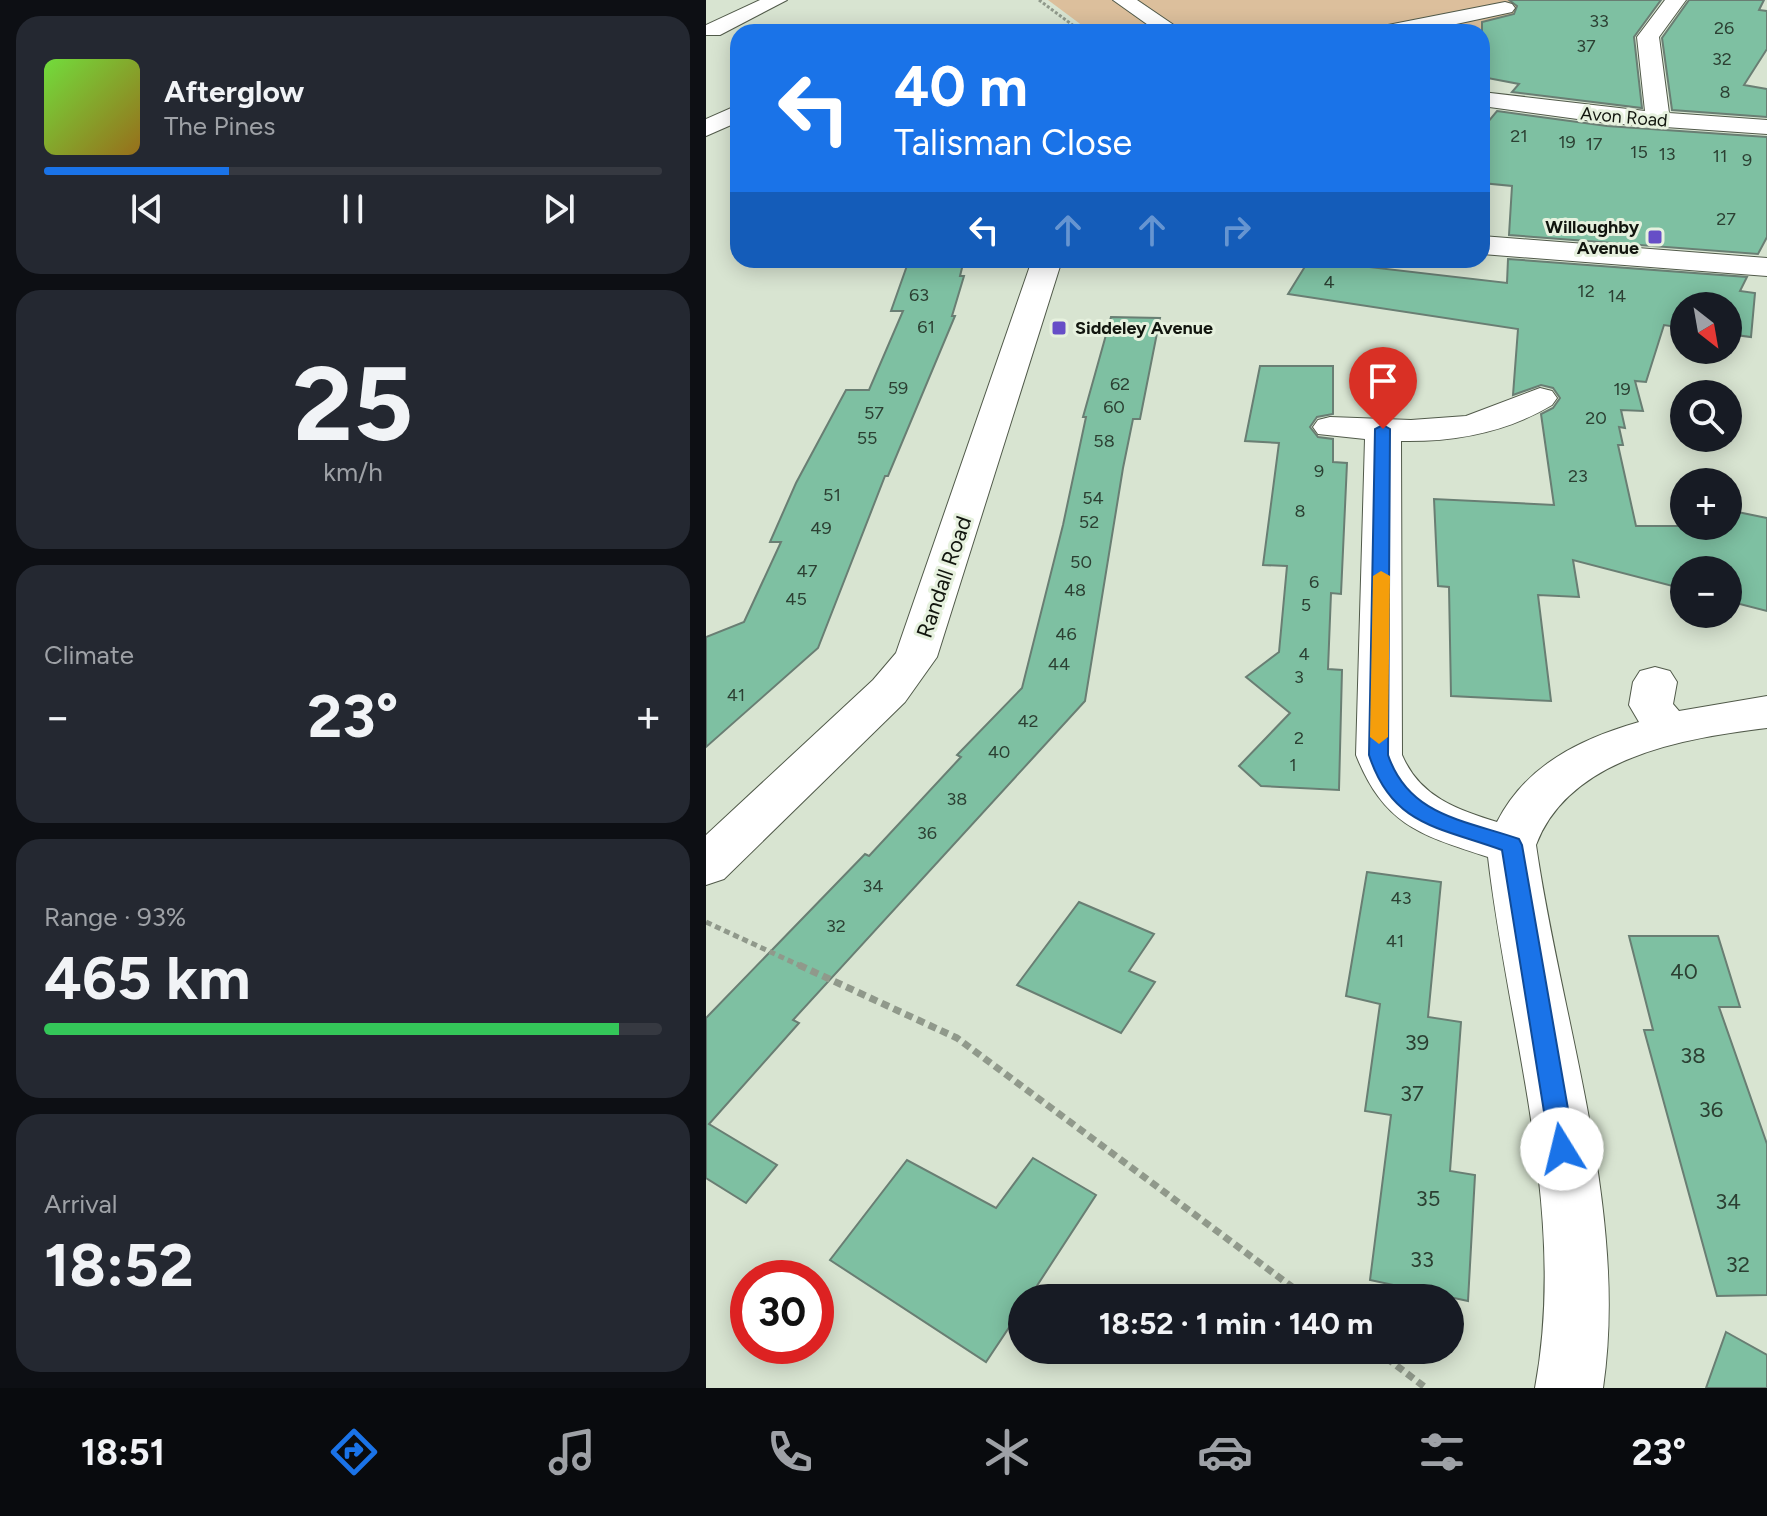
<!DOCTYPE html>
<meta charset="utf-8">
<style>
:root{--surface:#171b24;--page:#242831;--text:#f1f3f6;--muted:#9ea1a6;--line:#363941;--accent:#1a73e8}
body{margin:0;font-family:Figtree,sans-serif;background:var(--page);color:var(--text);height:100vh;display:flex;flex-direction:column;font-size:30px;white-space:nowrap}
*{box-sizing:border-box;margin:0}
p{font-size:26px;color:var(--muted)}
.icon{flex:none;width:44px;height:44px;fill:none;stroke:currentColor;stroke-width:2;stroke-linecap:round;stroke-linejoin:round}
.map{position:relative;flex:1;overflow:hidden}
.panel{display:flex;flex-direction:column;gap:16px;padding:16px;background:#0d0f14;width:706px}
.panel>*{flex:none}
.guide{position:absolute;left:24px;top:24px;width:760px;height:244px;border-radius:24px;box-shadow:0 4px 20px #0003;background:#1a73e8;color:#fff;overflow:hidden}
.needle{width:52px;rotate:149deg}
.buttons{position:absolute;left:964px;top:292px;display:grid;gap:16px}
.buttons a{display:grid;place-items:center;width:72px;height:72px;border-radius:50%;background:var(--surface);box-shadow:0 4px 20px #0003;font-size:40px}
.speed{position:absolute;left:24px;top:1260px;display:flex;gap:16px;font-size:40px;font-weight:700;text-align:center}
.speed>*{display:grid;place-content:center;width:104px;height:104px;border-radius:50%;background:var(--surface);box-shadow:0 4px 20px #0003;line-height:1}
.speed .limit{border:12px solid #d22;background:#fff;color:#111}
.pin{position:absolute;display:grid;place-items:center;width:68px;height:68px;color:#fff;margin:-82px -34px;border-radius:50% 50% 50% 0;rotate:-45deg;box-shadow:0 0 8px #0007}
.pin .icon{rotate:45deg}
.me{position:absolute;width:88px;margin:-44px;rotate:351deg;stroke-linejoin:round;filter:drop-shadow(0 0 6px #0008)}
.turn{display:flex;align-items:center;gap:28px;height:168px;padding:0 32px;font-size:36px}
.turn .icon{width:104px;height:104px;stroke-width:2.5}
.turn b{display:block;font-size:56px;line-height:68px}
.lanes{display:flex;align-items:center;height:76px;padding:0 32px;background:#0003;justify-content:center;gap:40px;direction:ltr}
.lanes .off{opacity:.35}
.big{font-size:60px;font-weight:700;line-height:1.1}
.panel .tile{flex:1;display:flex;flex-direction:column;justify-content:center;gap:12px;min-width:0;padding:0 28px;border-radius:24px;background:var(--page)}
.panel .dial{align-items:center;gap:0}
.dial b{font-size:104px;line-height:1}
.song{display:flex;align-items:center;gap:24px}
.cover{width:96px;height:96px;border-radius:12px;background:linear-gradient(135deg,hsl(100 70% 55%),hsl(40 70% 35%))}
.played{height:8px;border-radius:4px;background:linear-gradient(90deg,var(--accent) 30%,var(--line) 30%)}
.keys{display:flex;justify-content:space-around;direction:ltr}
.heat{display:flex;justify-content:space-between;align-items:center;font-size:44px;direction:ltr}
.charge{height:12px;border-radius:6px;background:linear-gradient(90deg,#34c759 93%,var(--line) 0)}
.trip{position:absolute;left:302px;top:1284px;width:456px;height:80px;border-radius:40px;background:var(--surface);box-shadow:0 4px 20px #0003;font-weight:700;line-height:80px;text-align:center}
.menu{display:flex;height:128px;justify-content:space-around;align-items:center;background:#090b0e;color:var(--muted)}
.menu .icon{width:56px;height:56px}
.menu .current{color:var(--accent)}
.menu b{font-size:36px;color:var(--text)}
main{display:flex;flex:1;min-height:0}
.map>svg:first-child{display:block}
.green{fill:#dcbf9c}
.building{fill:#7ec0a2;stroke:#697e73;stroke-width:2}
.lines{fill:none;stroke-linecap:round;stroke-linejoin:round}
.minor-casing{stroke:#515a4a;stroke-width:2}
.path-far2{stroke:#90998b;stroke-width:3;stroke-dasharray:3 2;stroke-linecap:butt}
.path-far1{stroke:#90998b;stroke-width:5;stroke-dasharray:6 4;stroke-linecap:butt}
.path{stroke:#90998b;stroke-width:7;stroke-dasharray:8 5;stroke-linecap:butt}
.minor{fill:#fff;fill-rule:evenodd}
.route{fill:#1a73e8;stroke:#114b97;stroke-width:2}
.slow{fill:#f59e0b}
.poi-dot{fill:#664ec7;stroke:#e6f1de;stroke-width:3}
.labels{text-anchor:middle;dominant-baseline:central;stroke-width:6;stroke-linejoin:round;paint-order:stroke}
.number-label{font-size:18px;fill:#2c4033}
.far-street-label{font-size:18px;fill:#11150e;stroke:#e6f1de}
.far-poi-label{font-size:18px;font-weight:bold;fill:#11150e;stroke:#e6f1de;text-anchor:end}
.street-label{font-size:22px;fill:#11150e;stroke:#e6f1de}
.near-number-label{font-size:22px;fill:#2c4033}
</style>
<main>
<section class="panel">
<div class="tile">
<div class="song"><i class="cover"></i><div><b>Afterglow</b><p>The Pines</p></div></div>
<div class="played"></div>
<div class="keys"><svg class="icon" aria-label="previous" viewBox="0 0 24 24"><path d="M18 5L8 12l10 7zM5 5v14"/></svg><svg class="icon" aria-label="pause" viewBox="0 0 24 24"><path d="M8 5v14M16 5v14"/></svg><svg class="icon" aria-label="next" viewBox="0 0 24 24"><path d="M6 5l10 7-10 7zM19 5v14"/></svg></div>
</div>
<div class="tile dial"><b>25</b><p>km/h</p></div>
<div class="tile"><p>Climate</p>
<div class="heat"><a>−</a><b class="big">23°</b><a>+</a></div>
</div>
<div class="tile"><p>Range · 93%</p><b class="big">465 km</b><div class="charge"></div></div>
<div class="tile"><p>Arrival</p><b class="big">18:52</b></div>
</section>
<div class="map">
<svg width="1061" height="1388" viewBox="0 0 1061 1388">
<rect width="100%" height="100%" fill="#d8e4d1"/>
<polygon class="green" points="342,0 824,0 834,19 776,32 385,32"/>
<g class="building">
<polygon points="803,0 955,0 928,37 936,108 806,92 813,84 776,77 776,22 808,14 811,6"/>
<polygon points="983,0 1058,0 1053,10 1061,11 1061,49 1038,85 1061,89 1061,117 966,110 956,38"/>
<polygon points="791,111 901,126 1061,137 1061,237 1052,254 803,235 806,186 776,183 776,129"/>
<polygon points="802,259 1041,277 1034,291 1049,293 1045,337 1022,334 1022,306 978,306 978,328 958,325 940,382 929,381 937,411 915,410 919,428 913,427 917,445 912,445 930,526 1022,526 1022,510 1061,518 1061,611 1022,601 1022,570 978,570 978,589 867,560 873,597 832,595 845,701 745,696 743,587 732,586 728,499 848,505 835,414 847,408 854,398 847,388 835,385 807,395 812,329 582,294 603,260 801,283"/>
<polygon points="203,260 258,260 254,276 258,276 246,316 249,316 182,476 179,476 112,648 0,747 0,637 38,622 75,542 64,542 90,483 140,390 163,390 197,311 185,311"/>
<polygon points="405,317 454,318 434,419 427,419 417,468 379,701 87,1020 93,1023 3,1124 71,1165 40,1203 0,1178 0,1018 159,854 163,856 255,757 251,755 316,688 357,525 380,417 377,417"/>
<polygon points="554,366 627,366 627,414 611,417 604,427 612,437 627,439 627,462 641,463 635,594 625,593 622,669 636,670 633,790 555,786 533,766 584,713 540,677 573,652 581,566 557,565 573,443 539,441"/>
<polygon points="661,872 735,882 722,1017 755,1022 744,1171 769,1175 762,1301 664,1280 685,1115 659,1111 674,1004 640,996"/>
<polygon points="373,902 448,934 423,971 449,982 415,1033 311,985"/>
<polygon points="923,936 1012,936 1034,1007 1013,1007 1061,1144 1061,1295 1011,1296 938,1030 947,1030"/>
<polygon points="327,1158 390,1195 323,1298 316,1298 316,1308 280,1362 124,1260 201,1160 290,1208"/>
<polygon points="1020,1332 1061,1355 1061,1388 1000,1388"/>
</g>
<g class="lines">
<g class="minor-casing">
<g id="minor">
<polygon points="54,0 81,0 14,35 0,35 0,25"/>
<polygon points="407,0 431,0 478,32 452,32"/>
<polygon points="959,0 980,0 953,37 963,113 1061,120 1061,134 901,123 776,106 776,92 939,111 931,37"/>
<polygon points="799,2 806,4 809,8 806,12 713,32 671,32 682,25"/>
<polygon points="32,105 32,122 0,136 0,119"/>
<polygon points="776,236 1061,258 1061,276 776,254"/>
<polygon points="326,260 356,260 231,657 199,702 18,879 0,885 0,835 167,680 190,653"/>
<path d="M834,388L846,391L851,398L846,405C799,433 749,442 695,441L696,755C714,797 750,809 791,822C820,765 874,739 933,722L923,705L927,682L934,671L949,667L964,671L971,682L967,704L973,711L1061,696V728C979,738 863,757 830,845C855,1019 923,1213 897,1388H829C862,1212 802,1031 782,857C714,835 678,825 650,755L659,439L612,434L607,427L612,420L624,417L705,420L760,416Z"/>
</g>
</g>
<polyline class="path-far2" points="333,0 376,32"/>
<polyline class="path-far1" points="0,922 97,967"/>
<g class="path">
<polyline points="93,965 251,1038 601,1298"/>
<polyline points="670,1350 720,1388"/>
</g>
<use href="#minor" class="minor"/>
</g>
<path class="route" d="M677,425L684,429L682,755C703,816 758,820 813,839L816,845L869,1149L865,1157L856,1160L848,1157L844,1149L796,850C733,827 686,826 663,755L669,429Z"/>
<polygon class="slow" points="675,571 684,576 682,737 673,744 664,737 667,576"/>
<g class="poi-dot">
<rect x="941" y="229" width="16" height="16" rx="4"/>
<rect x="345" y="320" width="16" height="16" rx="4"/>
</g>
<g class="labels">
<g class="number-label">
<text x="893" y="21">33</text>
<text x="1018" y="28">26</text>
<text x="880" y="46">37</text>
<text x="1016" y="59">32</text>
<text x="1019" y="92">8</text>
<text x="813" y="136">21</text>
<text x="861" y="142">19</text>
<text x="888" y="144">17</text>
<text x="933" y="152">15</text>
<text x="961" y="154">13</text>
<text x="1014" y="156">11</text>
<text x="1041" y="160">9</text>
<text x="1020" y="219">27</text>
<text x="623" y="282">4</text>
<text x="880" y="291">12</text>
<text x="213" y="295">63</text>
<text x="911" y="296">14</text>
<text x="220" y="327">61</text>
<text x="414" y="384">62</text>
<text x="192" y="388">59</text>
<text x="916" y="389">19</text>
<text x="408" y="407">60</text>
<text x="168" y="413">57</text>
<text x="890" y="418">20</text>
<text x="161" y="438">55</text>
<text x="398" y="441">58</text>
<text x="613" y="471">9</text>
<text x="872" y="476">23</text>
<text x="126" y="495">51</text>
<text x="387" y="498">54</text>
<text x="594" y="511">8</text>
<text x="383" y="522">52</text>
<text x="115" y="528">49</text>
<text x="375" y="562">50</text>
<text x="101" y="571">47</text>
<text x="608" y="582">6</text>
<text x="369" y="590">48</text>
<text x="90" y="599">45</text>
<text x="600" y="605">5</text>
<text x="360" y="634">46</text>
<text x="598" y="654">4</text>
<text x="353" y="664">44</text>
<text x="593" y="677">3</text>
<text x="30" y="695">41</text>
<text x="322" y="721">42</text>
<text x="593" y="738">2</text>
<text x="293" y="752">40</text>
<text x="587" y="765">1</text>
<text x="251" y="799">38</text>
<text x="221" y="833">36</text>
<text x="167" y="886">34</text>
<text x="695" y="898">43</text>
<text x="130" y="926">32</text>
<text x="689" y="941">41</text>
</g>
<g class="far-street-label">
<text transform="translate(918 117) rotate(5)">Avon Road</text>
</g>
<g class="far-poi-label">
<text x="933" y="227">Willoughby<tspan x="933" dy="21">Avenue</tspan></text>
<text x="369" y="328" text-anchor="start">Siddeley Avenue</text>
</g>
<g class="street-label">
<text transform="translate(238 577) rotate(-71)">Randall Road</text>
</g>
<g class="near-number-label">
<text x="978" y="971">40</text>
<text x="711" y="1042">39</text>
<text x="987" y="1055">38</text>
<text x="706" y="1093">37</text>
<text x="1005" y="1109">36</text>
<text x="722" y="1198">35</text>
<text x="1022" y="1201">34</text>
<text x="716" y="1259">33</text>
<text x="1032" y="1264">32</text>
</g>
</g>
</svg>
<div class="buttons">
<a><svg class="needle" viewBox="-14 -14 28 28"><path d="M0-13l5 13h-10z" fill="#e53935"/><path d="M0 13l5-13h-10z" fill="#9ea1a6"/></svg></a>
<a><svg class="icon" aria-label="search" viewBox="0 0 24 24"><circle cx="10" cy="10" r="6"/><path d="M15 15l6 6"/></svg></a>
<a>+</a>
<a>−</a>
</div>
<div class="speed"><div class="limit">30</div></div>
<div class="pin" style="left:677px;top:429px;background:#d93025"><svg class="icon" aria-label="arrive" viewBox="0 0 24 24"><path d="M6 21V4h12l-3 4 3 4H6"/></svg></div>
<svg class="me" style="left:856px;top:1149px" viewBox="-20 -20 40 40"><circle r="19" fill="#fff"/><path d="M0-13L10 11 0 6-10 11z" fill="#1a73e8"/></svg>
<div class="trip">18:52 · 1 min · 140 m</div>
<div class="guide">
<div class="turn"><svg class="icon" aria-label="left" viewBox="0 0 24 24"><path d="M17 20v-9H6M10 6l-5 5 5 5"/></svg><div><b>40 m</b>Talisman Close</div></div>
<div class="lanes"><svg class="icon" aria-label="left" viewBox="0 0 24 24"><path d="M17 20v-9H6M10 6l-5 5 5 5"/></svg><svg class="icon off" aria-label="ahead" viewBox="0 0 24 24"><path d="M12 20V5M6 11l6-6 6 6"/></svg><svg class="icon off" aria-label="ahead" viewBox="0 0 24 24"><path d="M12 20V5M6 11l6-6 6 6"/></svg><svg class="icon off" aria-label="right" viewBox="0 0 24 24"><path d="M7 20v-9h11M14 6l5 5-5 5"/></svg></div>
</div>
</div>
</main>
<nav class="menu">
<b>18:51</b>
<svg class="icon current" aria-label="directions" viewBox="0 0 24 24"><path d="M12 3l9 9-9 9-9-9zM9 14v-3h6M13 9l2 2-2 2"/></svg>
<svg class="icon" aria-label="music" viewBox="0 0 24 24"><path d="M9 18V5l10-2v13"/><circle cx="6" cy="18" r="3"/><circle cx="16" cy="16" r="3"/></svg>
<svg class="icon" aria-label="phone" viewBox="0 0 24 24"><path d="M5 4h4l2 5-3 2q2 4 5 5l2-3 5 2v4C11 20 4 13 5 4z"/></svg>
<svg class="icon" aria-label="climate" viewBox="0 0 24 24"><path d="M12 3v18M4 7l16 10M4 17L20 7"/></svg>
<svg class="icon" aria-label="car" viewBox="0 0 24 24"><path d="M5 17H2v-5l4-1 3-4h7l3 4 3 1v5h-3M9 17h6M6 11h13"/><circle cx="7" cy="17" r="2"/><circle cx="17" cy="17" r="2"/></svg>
<svg class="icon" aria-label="filters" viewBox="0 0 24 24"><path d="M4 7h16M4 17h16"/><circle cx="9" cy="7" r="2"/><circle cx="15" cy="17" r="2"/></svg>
<b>23°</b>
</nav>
